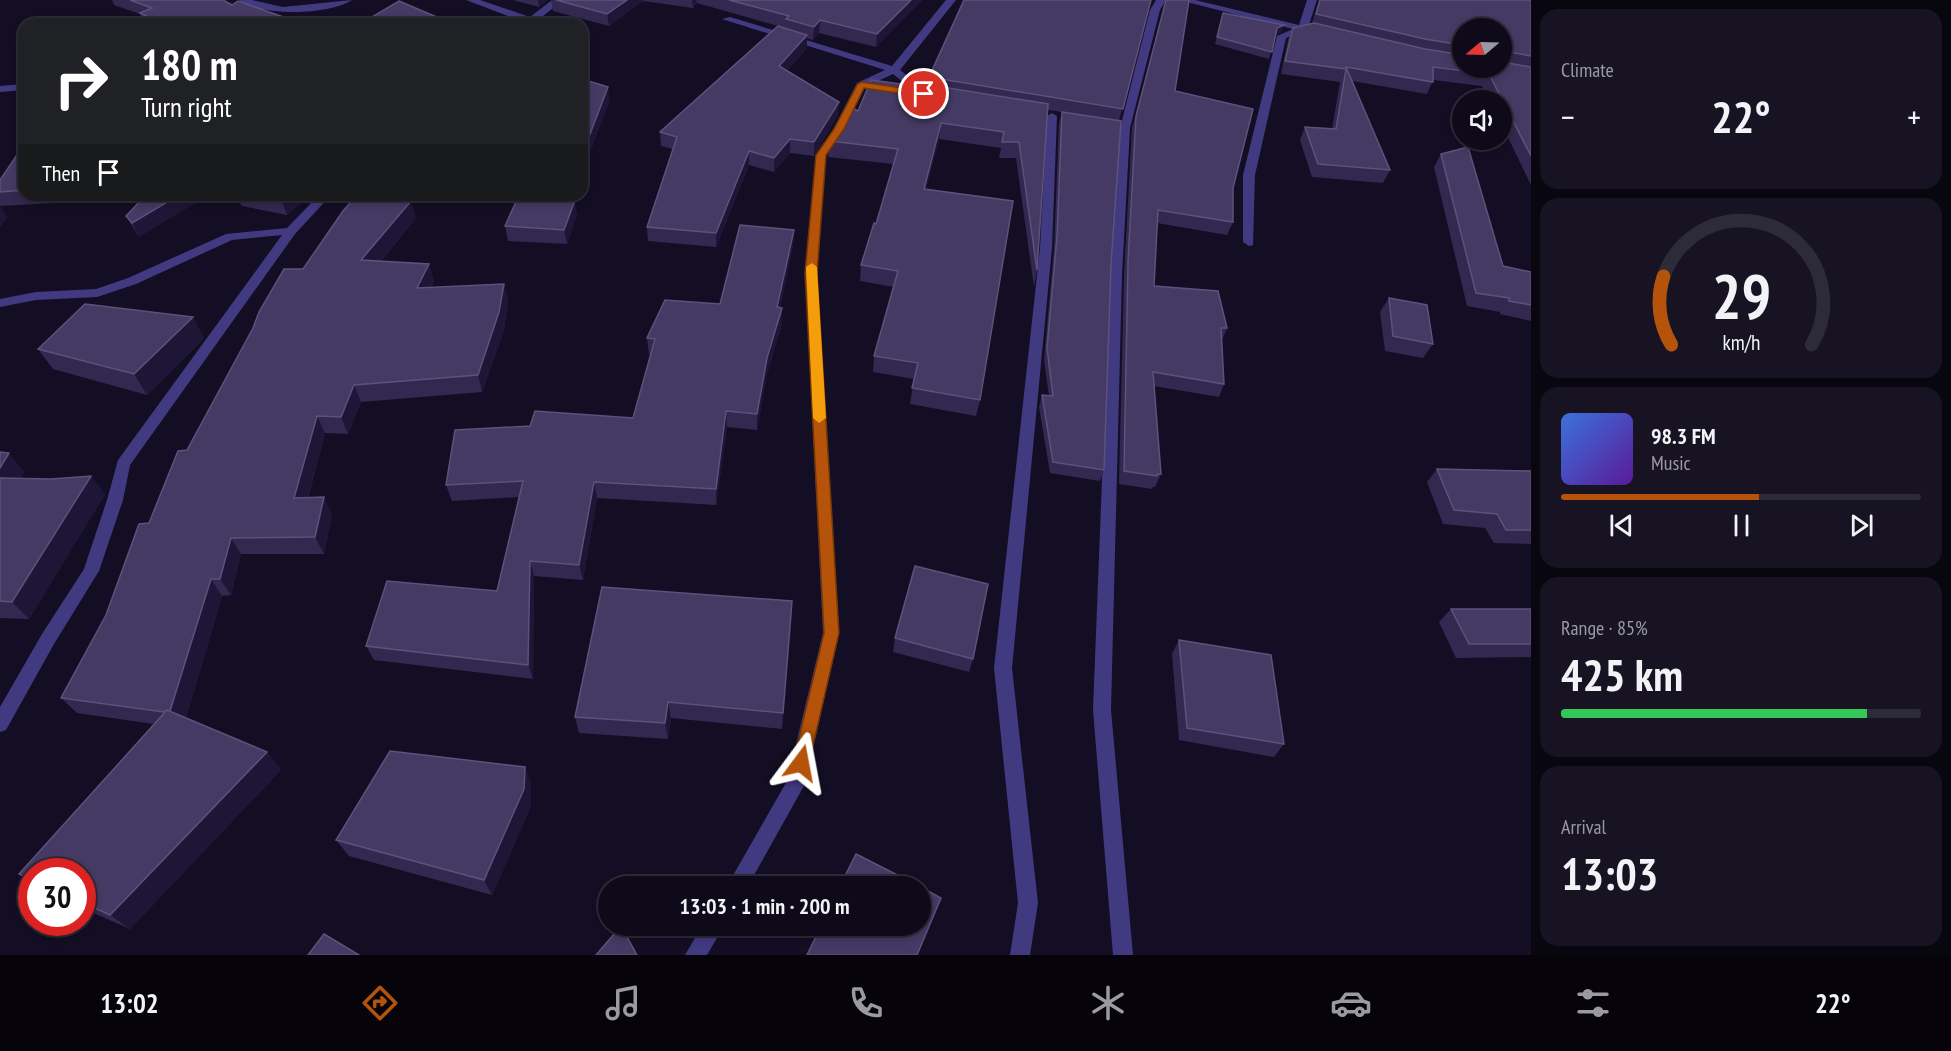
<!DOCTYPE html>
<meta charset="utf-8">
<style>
:root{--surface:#0e0a1a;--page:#171323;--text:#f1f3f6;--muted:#9b9aa2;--line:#2e2b39;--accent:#b45309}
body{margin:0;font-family:"PT Sans Narrow",sans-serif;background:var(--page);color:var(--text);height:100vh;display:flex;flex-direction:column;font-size:22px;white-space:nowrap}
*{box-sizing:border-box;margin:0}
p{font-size:20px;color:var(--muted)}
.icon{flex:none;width:33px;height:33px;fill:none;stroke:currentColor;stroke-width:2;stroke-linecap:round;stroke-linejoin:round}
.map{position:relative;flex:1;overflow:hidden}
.drawer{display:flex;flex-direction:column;gap:9px;padding:9px;background:#08060e;width:420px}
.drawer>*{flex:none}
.hud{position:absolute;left:18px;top:18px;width:570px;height:183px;border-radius:18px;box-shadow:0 3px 9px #0003,0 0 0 2px var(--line);background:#202124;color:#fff;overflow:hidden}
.needle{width:39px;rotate:251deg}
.tools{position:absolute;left:1452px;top:18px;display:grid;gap:12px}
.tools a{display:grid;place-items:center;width:60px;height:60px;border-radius:50%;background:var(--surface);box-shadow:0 3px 9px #0003,0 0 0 2px var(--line);font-size:30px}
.speed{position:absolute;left:18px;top:858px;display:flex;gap:12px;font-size:30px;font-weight:700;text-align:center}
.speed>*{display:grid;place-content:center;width:78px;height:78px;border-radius:50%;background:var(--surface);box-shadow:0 3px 9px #0003,0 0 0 2px var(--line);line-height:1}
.speed .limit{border:9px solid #d22;background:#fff;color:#111}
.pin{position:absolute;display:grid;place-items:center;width:51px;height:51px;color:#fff;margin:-26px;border:3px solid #fff;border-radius:50%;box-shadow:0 2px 6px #0007}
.me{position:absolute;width:66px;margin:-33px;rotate:13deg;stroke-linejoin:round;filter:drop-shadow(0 0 4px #0008)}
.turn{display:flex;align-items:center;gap:21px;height:126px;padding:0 24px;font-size:27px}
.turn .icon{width:78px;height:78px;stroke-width:2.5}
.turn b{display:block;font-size:42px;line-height:51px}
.then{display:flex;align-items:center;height:57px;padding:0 24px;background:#0003;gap:12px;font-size:22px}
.big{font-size:45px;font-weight:700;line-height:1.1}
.drawer .card{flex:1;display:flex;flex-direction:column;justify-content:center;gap:9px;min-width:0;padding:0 21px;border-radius:18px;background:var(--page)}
.drawer .dial{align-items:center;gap:0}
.dial svg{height:156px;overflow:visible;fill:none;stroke:var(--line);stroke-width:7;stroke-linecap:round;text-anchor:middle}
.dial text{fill:var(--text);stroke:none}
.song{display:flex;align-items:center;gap:18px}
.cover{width:72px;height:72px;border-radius:9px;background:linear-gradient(135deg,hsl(220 70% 55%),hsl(270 70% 35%))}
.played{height:6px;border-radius:3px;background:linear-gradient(90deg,var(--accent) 55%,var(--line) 55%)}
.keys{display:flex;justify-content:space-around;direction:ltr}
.heat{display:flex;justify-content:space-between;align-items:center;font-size:33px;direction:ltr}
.charge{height:9px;border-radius:4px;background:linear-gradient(90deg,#34c759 85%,var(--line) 0)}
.trip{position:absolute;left:598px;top:876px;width:333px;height:60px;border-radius:30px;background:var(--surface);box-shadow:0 3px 9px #0003,0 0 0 2px var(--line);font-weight:700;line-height:60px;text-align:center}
.tab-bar{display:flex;height:96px;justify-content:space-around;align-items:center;background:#06040a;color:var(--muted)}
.tab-bar .icon{width:42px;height:42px}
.tab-bar .on{color:var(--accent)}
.tab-bar b{font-size:27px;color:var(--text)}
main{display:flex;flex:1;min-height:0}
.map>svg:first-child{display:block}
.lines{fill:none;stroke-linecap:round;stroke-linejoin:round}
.street{fill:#423a81;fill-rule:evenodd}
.wall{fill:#332850;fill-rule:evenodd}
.shaded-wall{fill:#1e1636}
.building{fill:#443a63;stroke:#5c527b;stroke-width:1.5}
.route{fill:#b45309;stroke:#753606;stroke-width:1.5}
.slow{fill:#f59e0b}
</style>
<main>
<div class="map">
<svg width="1531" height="955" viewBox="0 0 1531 955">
<rect width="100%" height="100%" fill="#130e23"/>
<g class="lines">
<g class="street">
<path d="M239,0H252L283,7L352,0C329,15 262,17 239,0Z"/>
<polygon points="466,0 480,0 530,17 552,0 563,0 533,24 522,24 524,22"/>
<polygon points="946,0 956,0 900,70 928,92 928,96 920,96 893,74 865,87 844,129 826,155 817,273 839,633 805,784 748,886 727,886 787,781 823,633 805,273 816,155 834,129 857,83 885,70 722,19 730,17 892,66"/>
<polygon points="1156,0 1166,0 1160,10 1130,128 1122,275 1111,710 1133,955 1113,955 1093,710 1110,275 1120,128 1150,10"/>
<polygon points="1179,0 1195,0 1299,25 1307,0 1317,0 1308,28 1320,32 1315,35 1303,32 1286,38 1255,175 1253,245 1249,246 1243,242 1243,175 1277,36 1293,29"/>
<polygon points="24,84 24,90 0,92 0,86"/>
<polygon points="1052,113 1057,116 1052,248 1012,668 1038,903 1030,955 1010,955 1018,903 994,668 1040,248 1047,116"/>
<polygon points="319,195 331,195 295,234 130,465 123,500 99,571 54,644 6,730 0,732 0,707 42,634 84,569 107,500 118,460 282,235 232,240 136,284 97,297 36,300 0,307 0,299 36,292 96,289 128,278 226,234 287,228"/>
<polygon points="702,926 724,926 707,955 685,955"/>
</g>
</g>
<g class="wall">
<polygon points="112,0 223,0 232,5 303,24 145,24 140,14 114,5"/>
<polygon points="513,0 548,0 539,7"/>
<polygon points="551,0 922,0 876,47 819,33 813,40 807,38 807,48 787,71 838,115 814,156 790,153 774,172 749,165 716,247 648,241 647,227 673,149 661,146 660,132 778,26 697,3 693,8 643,1 609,26 553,11"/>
<polygon points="1151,0 1119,121 1111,264 1104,470 1100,481 1050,473 1039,407 1042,395 1049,396 1044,360 1054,248 1059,123 1062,112 1077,114 1048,110 1037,270 1034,287 1016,158 999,158 1001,148 939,139 926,189 980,400 976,416 910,404 914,379 873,372 874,356 894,287 860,281 861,265 876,224 893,164 828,157 829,141 858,111 923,87 928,85 929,77"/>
<polygon points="1166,0 1175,91 1233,188 1233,222 1227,235 1157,223 1154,286 1227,328 1222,340 1224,384 1219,397 1154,386 1161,474 1155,487 1153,487 1152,489 1119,484 1124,275 1132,128"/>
<path d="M1319,0H1531V185L1502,125V100H1489L1482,86L1433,80L1427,94L1352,81L1390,170L1383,183L1312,177L1300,140L1305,127L1332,129L1340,82L1281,74L1288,40L1293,28L1312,23ZM1462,28H1502V68H1462Z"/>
<polygon points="1223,13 1284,25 1281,32 1276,35 1269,59 1215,44"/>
<polygon points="24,147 24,195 59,195 54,203 1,206 0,205 0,180"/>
<polygon points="1441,154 1503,266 1531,272 1531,321 1500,314 1500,312 1467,306 1434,167"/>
<polygon points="146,195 139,237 134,229 126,216"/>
<polygon points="234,195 310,195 287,215 242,206"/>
<polygon points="577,214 567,244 508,241 505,226"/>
<polygon points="416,218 381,261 429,264 434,281 431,288 504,284 508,301 504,330 482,392 361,402 348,434 325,433 308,498 332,514 324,554 241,554 231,595 222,596 186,718 267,752 281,770 130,929 82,908 82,872 32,872 32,883 19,874 154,724 77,713 61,698 106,615 149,523 187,450 303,269"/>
<polygon points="794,230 793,246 780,308 782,308 782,324 767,374 757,430 727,427 716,505 597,498 583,580 534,576 533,679 374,660 366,646 497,591 519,497 452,501 446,485 530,426 633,418 651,354 649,354 647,338 720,304"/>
<polygon points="1389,298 1433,344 1423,358 1385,351 1380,312"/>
<polygon points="204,338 147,395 53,369 38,349"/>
<polygon points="0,452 24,472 20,479 105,494 29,619 0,618"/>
<polygon points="1437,469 1531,471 1531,544 1494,543 1485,528 1443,524 1427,482"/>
<polygon points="792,601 782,729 671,718 668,739 579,733 575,717"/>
<polygon points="1451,609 1531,609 1531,657 1456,658 1439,622"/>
<polygon points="895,638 973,659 969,672 893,652"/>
<polygon points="1179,640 1284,744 1274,757 1179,740 1172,654"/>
<polygon points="525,767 531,784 531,806 492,895 349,856 336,840"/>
</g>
<g class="shaded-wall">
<polygon points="538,0 548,0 539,7"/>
<polygon points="627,0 643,0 643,1 609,26 607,14"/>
<polygon points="692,0 696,0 697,3 693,8"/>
<polygon points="911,0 922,0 876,47 877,34"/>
<polygon points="820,20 819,33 813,40 814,27"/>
<polygon points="1284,25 1281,32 1275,35 1277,28"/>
<polygon points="807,35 807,48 779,80 779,66"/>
<polygon points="608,87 610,100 582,174 582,155"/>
<polygon points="839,102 838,115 814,156 814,142"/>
<polygon points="941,123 939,139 922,205 924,189"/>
<polygon points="790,139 790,153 774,172 774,158"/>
<polygon points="749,151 749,165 716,247 716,233"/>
<polygon points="49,195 59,195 54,203"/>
<polygon points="179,195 209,195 139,237 132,223"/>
<polygon points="289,195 310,195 287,215 282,201"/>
<polygon points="575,200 577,214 567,244 564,230"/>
<polygon points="411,201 416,218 367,277 361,260"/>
<polygon points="0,205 8,218 0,227"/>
<polygon points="794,230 793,246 777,324 777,307"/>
<polygon points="429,264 434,281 423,305 417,288"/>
<polygon points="504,284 508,301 504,330 482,392 478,375"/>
<polygon points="782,308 782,324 767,374 757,430 757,414 767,358"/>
<polygon points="193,317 204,338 147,395 134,374"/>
<polygon points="354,385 361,402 348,434 341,417"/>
<polygon points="726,411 727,427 716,505 716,489"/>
<polygon points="317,416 325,433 303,515 294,498"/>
<polygon points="9,453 24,472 9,497 0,486 0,468"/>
<polygon points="91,476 105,494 29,619 12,602"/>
<polygon points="594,482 597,498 583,580 579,565"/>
<polygon points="324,497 332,514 324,554 315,537"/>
<polygon points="231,538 241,554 231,595 220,579"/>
<polygon points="530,561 534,576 533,679 528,665"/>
<polygon points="211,579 222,596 183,728 169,713"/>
<polygon points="792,601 792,618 782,729 783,713"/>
<polygon points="668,702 671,718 668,739 665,723"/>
<polygon points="267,752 281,770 130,929 110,915"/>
<polygon points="525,767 531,784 531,806 492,895 484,880"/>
</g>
<g class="building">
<polygon points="130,0 223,0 232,5 238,1 303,24 163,24 140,13 152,8"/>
<polygon points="556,0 627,0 607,14"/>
<polygon points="729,0 911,0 877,34 820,20 814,27 786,19 789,16"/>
<polygon points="964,0 1151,0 1123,109 929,77"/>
<polygon points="1166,0 1189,0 1175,91 1253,109 1233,188 1233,222 1158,210 1154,286 1218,291 1227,328 1221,328 1224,384 1153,372 1161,474 1157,474 1157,476 1124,471 1128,262 1136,116"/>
<polygon points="1320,0 1531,0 1531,56 1509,52 1502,53 1502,28 1462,28 1462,45 1425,39 1316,14"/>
<polygon points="399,1 453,24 360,24"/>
<polygon points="1223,13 1284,25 1277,28 1272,52 1217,37"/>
<polygon points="1314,23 1425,49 1462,55 1462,68 1502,68 1502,62 1531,67 1531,156 1489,74 1433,67 1433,82 1346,67 1390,170 1318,164 1305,127 1336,129 1346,69 1285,61 1293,28"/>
<polygon points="778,26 807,35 779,66 839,102 814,142 790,139 774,158 749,151 716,233 647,227 677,137 660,132"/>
<polygon points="582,79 608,87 582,155"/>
<polygon points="871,80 923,87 924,84 1048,104 1037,270 1019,142 1002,142 1004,132 941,123 924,189 1013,201 980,400 912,388 918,363 874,356 898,271 861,265 874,223 876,224 898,149 829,141 851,107 858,111"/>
<polygon points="1062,112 1121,121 1111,264 1104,470 1053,462 1042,395 1053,396 1047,348 1057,237"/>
<polygon points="24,147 24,190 0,192 0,180 21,149"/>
<polygon points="1468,147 1503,266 1531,272 1531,305 1509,301 1509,298 1476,293 1441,154"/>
<polygon points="146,195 179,195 132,223 126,216"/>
<polygon points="251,195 289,195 282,201"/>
<polygon points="357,195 374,195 411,201 361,260 429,264 417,288 504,284 499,312 478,375 354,385 341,417 317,416 294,498 324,497 315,537 231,538 220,579 211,579 170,711 167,710 164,712 61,698 106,615 139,524 149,523 178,451 187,450 253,328 259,312 284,269 303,269 343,211"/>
<polygon points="519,195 537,195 575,200 564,230 505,226"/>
<polygon points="740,225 794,230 777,307 782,308 767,358 757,414 726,411 716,489 594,482 579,565 530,561 528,665 366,646 387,581 497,591 523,481 446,485 455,430 530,426 535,411 633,418 655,339 647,338 665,300 720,304"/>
<polygon points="1389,298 1427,305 1433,344 1393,336"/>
<polygon points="85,304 193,317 134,374 38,349"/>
<polygon points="0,452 9,453 0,468"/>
<polygon points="1437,469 1531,471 1531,530 1506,530 1497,514 1454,510"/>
<polygon points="91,476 12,602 0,601 0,478 51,479"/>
<polygon points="915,566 988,584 973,659 895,638"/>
<polygon points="602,587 792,601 783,713 668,702 665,723 575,717"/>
<polygon points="1451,609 1531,609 1531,644 1469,644"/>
<polygon points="1179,640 1271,655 1284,744 1187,728"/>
<polygon points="167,710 267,752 110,915 82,902 82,872 32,872 32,880 19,874"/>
<polygon points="390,751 525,767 524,789 484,880 336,840"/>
<polygon points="856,854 919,886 840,886"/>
<polygon points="921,887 941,898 917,955 807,955 821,926 921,926"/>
<polygon points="621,926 637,955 596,955"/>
<polygon points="324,934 359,955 308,955"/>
</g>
<polygon class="route" points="861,82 924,91 928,94 924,97 864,88 844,129 826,155 817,273 839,633 809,763 807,768 801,770 795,768 793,763 824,633 805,273 816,155 834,129 857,85"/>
<polygon class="slow" points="812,263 817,267 826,418 819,423 813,418 806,267"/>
</svg>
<div class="tools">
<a><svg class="needle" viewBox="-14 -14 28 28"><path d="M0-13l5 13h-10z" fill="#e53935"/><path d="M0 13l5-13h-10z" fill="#9b9aa2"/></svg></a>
<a><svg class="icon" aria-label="sound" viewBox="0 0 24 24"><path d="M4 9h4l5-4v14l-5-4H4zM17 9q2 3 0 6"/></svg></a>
</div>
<div class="speed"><div class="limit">30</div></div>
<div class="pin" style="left:924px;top:94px;background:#d93025"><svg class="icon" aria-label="arrive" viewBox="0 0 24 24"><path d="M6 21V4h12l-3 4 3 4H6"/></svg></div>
<svg class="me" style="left:801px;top:763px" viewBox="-20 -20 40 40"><path d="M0-17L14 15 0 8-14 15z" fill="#b45309" stroke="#fff" stroke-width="4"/></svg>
<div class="trip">13:03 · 1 min · 200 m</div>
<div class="hud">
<div class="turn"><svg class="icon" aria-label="right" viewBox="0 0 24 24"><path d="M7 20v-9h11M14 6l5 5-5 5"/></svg><div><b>180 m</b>Turn right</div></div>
<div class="then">Then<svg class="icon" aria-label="arrive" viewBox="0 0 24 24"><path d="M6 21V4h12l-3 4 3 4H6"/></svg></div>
</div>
</div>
<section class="drawer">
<div class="card"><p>Climate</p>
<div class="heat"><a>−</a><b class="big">22°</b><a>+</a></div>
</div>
<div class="card dial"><svg viewBox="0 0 100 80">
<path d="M14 69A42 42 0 1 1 86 69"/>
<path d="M14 69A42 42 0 0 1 10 34" stroke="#b45309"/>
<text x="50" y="56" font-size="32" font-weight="700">29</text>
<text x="50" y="72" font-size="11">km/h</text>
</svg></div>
<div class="card">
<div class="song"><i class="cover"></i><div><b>98.3 FM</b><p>Music</p></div></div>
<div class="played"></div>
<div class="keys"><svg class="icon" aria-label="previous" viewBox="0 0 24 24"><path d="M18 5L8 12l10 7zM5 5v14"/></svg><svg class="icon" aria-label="pause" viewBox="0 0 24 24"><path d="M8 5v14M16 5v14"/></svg><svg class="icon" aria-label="next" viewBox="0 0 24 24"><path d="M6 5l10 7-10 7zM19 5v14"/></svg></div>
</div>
<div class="card"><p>Range · 85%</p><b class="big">425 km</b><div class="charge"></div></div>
<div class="card"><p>Arrival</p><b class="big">13:03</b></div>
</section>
</main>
<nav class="tab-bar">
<b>13:02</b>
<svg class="icon on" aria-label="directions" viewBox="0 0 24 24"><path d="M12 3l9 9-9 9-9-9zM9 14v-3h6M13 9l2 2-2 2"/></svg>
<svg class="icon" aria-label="music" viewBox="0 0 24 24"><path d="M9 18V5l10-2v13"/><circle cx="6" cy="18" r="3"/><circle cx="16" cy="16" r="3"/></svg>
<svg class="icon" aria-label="phone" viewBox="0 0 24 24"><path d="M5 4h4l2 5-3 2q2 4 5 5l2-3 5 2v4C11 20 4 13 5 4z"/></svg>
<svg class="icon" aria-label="climate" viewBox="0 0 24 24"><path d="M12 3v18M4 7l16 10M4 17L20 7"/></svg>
<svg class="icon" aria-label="car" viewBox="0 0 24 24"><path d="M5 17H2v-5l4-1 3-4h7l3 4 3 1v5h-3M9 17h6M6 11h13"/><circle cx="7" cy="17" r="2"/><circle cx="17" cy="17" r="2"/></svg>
<svg class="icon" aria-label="filters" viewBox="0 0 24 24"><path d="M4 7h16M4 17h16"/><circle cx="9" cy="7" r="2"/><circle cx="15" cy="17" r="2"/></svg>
<b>22°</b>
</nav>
